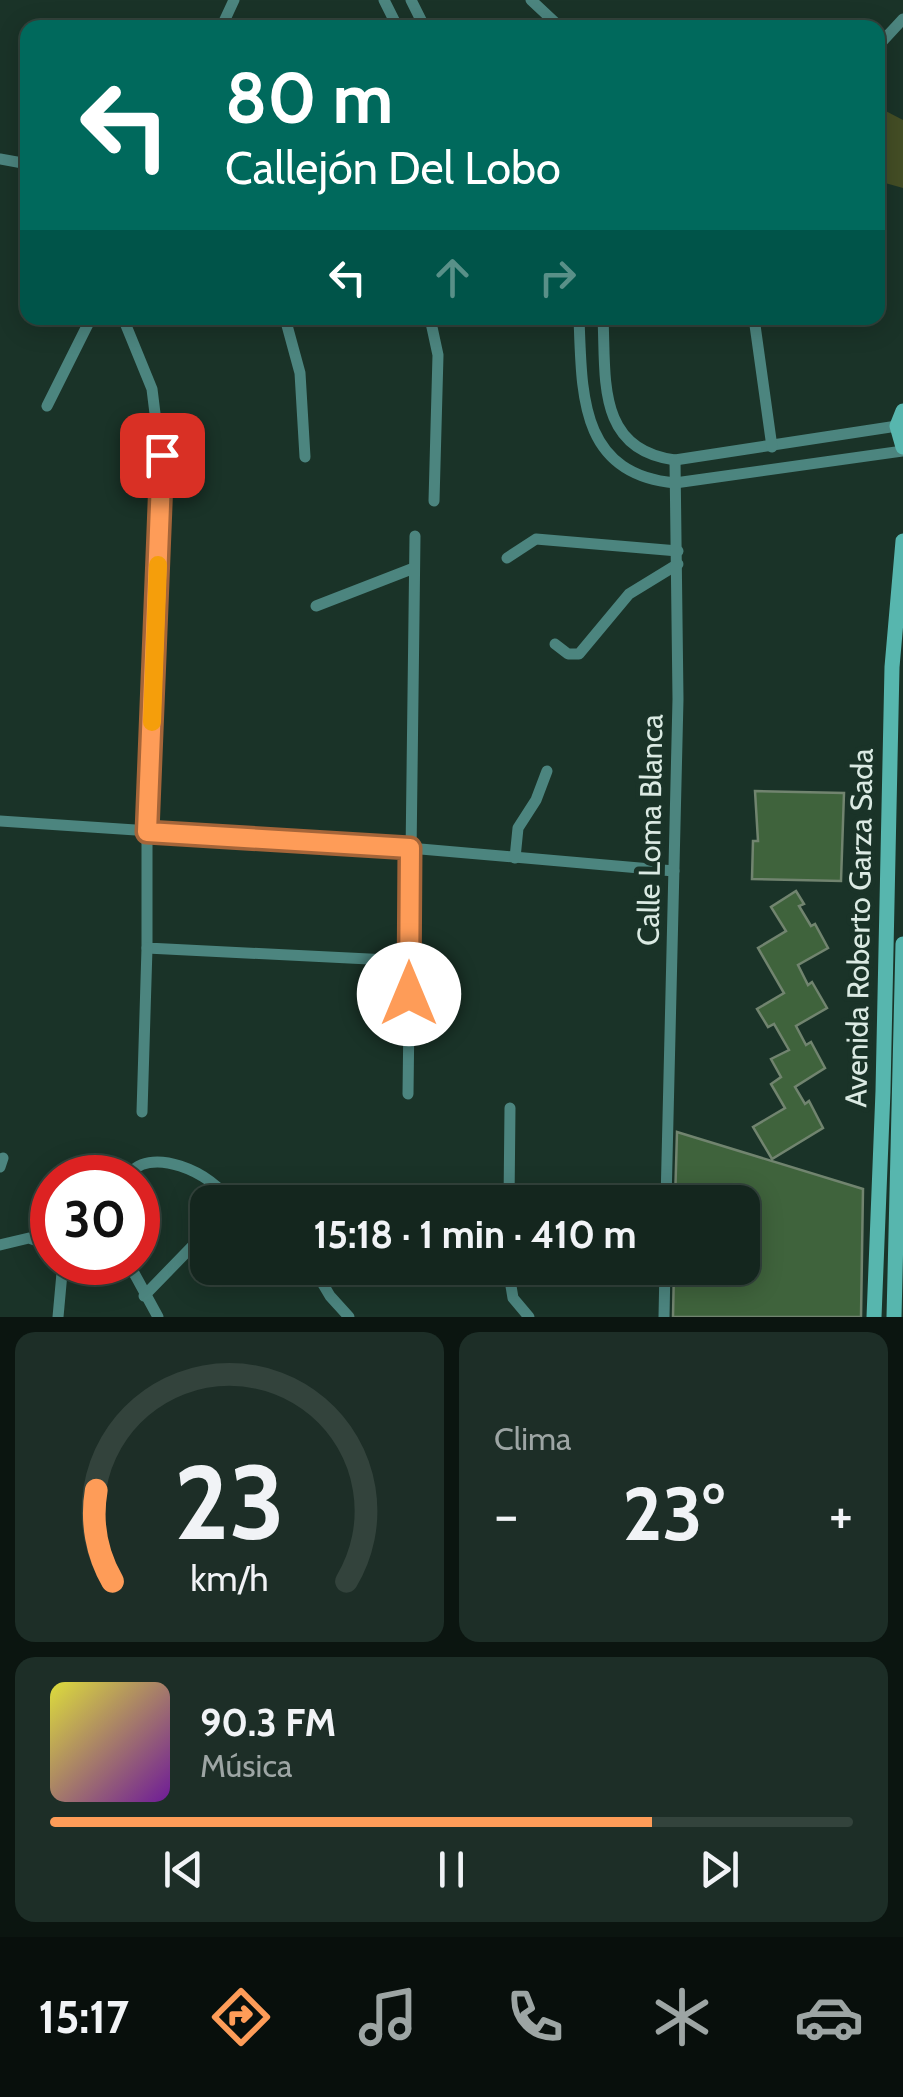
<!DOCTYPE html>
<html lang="es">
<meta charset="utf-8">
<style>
:root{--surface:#14261e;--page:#1d2e27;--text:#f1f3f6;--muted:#9da5a4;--line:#33433c;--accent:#fe9c58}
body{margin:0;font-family:Cabin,sans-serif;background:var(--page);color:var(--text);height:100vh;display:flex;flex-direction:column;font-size:38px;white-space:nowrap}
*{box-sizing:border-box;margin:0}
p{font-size:32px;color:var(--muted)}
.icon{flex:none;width:55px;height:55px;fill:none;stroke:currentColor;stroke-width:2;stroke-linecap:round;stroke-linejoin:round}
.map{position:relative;height:1317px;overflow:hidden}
.drawer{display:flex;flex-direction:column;gap:15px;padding:15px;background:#0b1510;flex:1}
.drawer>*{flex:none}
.hud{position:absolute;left:20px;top:20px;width:865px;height:305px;border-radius:20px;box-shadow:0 5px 25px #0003,0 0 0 2px var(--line);background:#00695c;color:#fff;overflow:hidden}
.speed{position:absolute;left:30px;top:1155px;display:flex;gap:20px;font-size:50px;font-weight:700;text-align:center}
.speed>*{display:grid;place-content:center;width:130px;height:130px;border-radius:50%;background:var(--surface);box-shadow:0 5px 25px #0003,0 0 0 2px var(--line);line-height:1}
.speed .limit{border:15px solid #d22;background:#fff;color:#111}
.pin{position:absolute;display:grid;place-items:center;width:85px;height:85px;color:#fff;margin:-42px;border-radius:20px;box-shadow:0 5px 15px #0006}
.me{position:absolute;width:110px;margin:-55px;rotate:0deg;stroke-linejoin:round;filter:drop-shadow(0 0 8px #0008)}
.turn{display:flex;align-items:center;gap:35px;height:210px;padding:0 40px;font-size:45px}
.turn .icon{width:130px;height:130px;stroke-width:2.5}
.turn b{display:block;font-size:70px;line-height:85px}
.lanes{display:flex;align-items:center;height:95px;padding:0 40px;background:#0003;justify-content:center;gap:50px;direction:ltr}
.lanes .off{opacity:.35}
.big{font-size:75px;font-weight:700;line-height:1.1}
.drawer .widget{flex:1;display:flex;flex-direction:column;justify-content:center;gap:15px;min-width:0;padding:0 35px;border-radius:20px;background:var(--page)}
.drawer .dial{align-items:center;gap:0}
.dial svg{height:260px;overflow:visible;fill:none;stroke:var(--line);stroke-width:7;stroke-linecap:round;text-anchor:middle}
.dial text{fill:var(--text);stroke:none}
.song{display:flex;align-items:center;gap:30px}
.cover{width:120px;height:120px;border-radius:15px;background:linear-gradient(135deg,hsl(60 70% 55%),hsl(280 70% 35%))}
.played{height:10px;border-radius:5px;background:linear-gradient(90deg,var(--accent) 75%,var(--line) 75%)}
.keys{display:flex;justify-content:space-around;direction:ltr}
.heat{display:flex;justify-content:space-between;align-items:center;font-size:55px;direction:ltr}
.drawer .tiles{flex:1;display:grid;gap:15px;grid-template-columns:1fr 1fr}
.widget:last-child{grid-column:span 2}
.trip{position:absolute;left:190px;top:1185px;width:570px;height:100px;border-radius:20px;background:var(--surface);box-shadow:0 5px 25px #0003,0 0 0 2px var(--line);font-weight:700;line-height:100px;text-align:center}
.dock{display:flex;height:160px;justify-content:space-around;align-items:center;background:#080f0c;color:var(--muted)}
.dock .icon{width:70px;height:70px}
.dock .active{color:var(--accent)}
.dock b{font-size:45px;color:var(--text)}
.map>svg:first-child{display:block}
.green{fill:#444e25}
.building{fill:#3f633c;stroke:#71846f;stroke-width:2.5}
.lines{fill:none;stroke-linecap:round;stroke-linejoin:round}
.street{stroke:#4c857f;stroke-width:11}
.secondary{stroke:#57b6ae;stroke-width:15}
.route-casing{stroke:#a56539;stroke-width:25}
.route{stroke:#fe9c58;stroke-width:18}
.slow{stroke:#f59e0b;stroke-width:18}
.labels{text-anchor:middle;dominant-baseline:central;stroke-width:10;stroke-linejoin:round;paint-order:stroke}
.street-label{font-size:30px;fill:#dbeae3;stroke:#1a3328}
</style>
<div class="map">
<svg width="903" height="1317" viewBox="0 0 903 1317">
<rect width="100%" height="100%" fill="#1a3328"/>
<polygon class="green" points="878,107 903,120 903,188 878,181"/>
<g class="building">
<polygon points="755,791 844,793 841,881 752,879 753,841 758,841"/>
<polygon points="796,891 804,904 799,906 811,926 815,924 828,948 798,965 808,985 812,982 827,1008 796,1026 806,1045 811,1042 825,1068 795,1087 805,1104 809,1101 823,1128 772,1159 753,1127 785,1108 771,1084 781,1077 771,1059 789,1050 774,1024 768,1027 757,1009 784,993 758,948 786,931 771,907"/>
<polygon points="677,1132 863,1189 861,1317 673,1317 674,1268 742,1268 742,1202 675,1202"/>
</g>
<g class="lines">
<g class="street">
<polyline points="384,0 398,28"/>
<polyline points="411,0 425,28"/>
<polyline points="531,0 561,28"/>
<polyline points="221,28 234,0"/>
<polyline points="878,46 903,19"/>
<polyline points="0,159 28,164"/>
<polyline points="123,318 152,389 163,479 147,832 147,948 409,961"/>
<polyline points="285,318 300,373 305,457"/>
<polyline points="430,318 438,355 434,501"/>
<path d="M579,318C582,394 579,474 675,483L903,451"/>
<path d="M603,318C606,378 596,450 675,460L897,426"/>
<polyline points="754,318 772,447"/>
<polyline points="47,406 91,318"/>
<polyline points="507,558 536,539 678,551"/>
<polyline points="316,606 414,568"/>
<polyline points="555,644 568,654 579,654 629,594 678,564"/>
<polyline points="0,821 409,848 674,871"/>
<polyline points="515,858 518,828 536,800 547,771"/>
<polyline points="408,1094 415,536"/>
<polyline points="142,1112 147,948"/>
<polyline points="0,1167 3,1158"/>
<path d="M127,1178C146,1142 216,1174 229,1202"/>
<polyline points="509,1202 510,1108"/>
<polyline points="666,1202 678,699 675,460"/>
<polyline points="0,1245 29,1238 52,1246"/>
<polyline points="128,1262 158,1317"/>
<polyline points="508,1268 513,1298 529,1317"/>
<polyline points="317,1274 330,1296 349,1317"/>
<polyline points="144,1296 208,1230"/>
<polyline points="58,1317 63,1262"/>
<polyline points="664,1317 665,1268"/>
</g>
<g class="secondary">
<polyline points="903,411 897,426 903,447"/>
<polyline points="874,1317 883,1091 892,667 903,541"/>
<polyline points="894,1317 903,944"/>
</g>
</g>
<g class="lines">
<g class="route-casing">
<polyline id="route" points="162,455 147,832 410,848 409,994"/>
</g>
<use href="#route" class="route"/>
<polyline class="slow" points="152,722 158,565"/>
</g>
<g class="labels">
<g class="street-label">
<text transform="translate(650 830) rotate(-89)">Calle Loma Blanca</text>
<text transform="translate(859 928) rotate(-89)">Avenida Roberto Garza Sada</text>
</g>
</g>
</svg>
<div class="speed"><div class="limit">30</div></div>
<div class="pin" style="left:162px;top:455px;background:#d93025"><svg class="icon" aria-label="arrive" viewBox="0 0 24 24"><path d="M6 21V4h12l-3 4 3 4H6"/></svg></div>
<svg class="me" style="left:409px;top:994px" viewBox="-20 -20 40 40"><circle r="19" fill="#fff"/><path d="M0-13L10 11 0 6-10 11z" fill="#fe9c58"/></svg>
<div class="trip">15:18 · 1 min · 410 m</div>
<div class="hud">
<div class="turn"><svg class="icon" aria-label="left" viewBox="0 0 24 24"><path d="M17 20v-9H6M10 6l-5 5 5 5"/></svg><div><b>80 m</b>Callejón Del Lobo</div></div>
<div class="lanes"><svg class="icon" aria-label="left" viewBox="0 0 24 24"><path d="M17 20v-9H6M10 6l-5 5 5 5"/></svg><svg class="icon off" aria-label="ahead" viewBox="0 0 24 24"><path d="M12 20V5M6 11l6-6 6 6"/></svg><svg class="icon off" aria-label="right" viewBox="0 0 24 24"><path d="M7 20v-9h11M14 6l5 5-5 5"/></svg></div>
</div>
</div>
<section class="drawer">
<div class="tiles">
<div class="widget dial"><svg viewBox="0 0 100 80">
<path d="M14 69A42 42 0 1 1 86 69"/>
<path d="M14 69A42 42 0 0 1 9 41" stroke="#fe9c58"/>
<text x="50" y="56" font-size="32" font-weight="700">23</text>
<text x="50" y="72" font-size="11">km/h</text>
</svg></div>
<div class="widget"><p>Clima</p>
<div class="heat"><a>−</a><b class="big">23°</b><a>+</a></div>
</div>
<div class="widget">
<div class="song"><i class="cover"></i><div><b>90.3 FM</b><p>Música</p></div></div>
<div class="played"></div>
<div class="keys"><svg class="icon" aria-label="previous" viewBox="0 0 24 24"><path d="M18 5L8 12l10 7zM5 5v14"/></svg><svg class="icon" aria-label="pause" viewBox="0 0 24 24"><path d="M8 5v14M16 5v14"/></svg><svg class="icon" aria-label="next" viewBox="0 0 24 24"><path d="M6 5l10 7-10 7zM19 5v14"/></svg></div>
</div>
</div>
</section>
<nav class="dock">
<b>15:17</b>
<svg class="icon active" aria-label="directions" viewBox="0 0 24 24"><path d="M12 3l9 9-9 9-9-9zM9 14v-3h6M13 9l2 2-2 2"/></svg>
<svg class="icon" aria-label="music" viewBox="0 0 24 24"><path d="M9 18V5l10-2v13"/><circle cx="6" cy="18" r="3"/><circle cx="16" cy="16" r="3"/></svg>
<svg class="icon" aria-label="phone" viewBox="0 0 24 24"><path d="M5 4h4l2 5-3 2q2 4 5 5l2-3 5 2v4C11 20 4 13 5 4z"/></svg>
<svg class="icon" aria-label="climate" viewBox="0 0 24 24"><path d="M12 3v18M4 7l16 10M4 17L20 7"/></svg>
<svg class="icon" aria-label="car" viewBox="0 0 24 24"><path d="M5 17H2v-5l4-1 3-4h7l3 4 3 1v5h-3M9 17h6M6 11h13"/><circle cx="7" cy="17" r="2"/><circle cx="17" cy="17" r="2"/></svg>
</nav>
